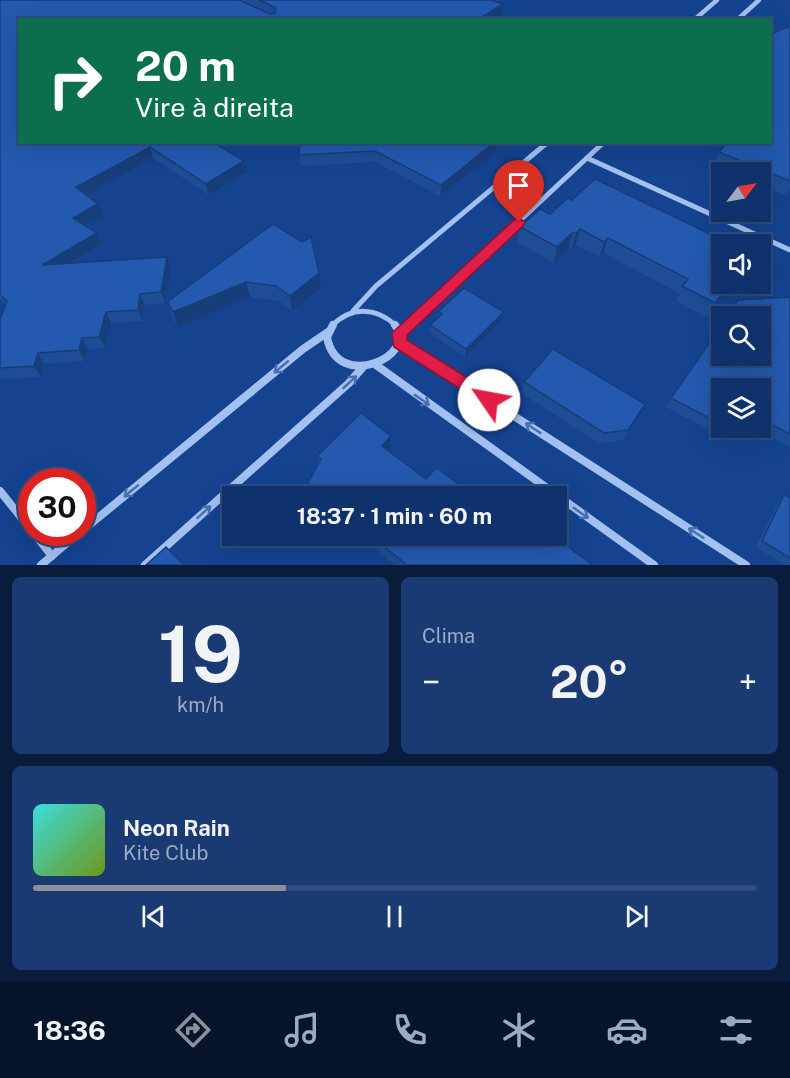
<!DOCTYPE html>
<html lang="pt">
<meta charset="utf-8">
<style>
:root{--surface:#10326c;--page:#193a72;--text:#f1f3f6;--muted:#9caac2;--line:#304d7f;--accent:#8c9099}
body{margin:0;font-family:"Public Sans",sans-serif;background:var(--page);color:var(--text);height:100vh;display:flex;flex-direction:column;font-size:22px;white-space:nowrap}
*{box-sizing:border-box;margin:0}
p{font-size:20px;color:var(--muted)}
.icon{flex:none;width:33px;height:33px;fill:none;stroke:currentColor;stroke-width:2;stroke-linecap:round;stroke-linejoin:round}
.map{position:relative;height:565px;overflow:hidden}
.panel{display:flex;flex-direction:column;gap:12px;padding:12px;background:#091c3b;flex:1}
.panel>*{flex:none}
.top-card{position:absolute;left:18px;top:18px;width:754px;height:126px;border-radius:0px;box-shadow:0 6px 24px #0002,0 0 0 2px var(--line);background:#0b6e4f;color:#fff;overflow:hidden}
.needle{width:39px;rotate:58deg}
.controls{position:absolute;left:711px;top:162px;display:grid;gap:12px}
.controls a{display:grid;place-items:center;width:60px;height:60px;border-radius:0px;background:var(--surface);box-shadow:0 6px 24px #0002,0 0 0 2px var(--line);font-size:30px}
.speed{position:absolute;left:18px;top:468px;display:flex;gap:12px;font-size:30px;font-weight:700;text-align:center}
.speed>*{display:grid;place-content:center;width:78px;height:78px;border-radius:50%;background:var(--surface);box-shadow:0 6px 24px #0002,0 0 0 2px var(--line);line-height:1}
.speed .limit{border:9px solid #d22;background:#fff;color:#111}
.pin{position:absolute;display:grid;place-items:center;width:51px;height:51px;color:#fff;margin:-62px -26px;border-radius:50% 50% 50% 0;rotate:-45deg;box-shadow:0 0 6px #0007}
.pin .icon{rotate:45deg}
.me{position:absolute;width:66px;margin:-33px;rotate:303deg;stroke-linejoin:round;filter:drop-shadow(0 0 4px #0008)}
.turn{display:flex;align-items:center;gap:21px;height:126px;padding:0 18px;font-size:27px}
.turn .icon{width:78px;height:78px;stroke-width:2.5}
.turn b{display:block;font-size:42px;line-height:51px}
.big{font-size:45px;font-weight:700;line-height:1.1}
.panel .widget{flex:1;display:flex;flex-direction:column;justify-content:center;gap:9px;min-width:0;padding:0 21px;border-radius:9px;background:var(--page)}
.panel .dial{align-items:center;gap:0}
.dial b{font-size:78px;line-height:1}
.song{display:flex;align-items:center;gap:18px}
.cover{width:72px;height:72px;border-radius:9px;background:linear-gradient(135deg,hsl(180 70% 55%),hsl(80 70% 35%))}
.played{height:6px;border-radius:3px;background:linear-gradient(90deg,var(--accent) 35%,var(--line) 35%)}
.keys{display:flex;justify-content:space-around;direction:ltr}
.heat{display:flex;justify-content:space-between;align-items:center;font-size:33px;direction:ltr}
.panel .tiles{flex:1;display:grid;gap:12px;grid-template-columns:1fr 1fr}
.widget:last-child{grid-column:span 2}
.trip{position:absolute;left:222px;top:486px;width:345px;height:60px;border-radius:0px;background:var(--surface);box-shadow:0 6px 24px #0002,0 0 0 2px var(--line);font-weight:700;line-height:60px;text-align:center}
.menu{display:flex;height:96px;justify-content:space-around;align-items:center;background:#06142b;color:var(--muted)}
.menu .icon{width:42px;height:42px}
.menu .selected{color:var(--accent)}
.menu b{font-size:27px;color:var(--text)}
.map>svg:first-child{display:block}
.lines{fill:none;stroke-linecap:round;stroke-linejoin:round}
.street-far2{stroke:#a2c1f1;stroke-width:4.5}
.street-far1{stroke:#a2c1f1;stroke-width:5}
.street{stroke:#a2c1f1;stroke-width:8}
.wall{fill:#1e4d96}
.shaded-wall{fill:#183e7a}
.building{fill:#2359af;stroke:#183e7a;stroke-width:1.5}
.oneway{stroke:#466fb2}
.route{fill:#e11d48;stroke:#92132f;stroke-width:1.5}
</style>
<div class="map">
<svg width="790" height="565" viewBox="0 0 790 565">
<rect width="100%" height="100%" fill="#154390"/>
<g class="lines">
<g class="street-far2">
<polyline points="694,20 717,0"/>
<polyline points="737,20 759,0"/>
</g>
<g class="street-far1">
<polyline points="587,158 790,250"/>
<polyline points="353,311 376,286 548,142"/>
<path d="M332,326C351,306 377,307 396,326"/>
<polyline points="407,326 604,142"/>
</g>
<g class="street">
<path d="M333,325L327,337C337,393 420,355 395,325"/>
<polyline points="400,333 409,325"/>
<polyline points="400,343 746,565"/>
<polyline points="376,365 654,565"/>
<polyline points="0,491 32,531"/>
<polyline points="82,531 303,349 328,332"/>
<polyline points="33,532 52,556"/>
<polyline points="41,565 80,532"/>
<polyline points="145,565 349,383 363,367"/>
</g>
</g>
<g class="wall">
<polygon points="0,0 500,0 497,2 502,14 20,20 20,142 213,142 247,172 209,195 153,158 86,195 98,204 103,216 85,226 97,233 102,244 69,264 171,269 165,303 144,305 143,321 111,323 105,348 88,349 84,361 44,364 41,377 0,379 0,320 6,305 0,299"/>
<polygon points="790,26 790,189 785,195 760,185 760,172 731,172 714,165 719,152 771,142"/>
<polygon points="300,142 495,153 440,196 375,162 301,166 299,155"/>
<polygon points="550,214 734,284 708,318 676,301 679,293 603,253 600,257 576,245 572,248 569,247 554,263 517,242 520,227"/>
<polygon points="273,224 319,273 321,288 292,311 279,301 250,297 178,327 172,317 167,302"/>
<polygon points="790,297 790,447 756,428 760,428 760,388 722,388 722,428 738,428 729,441 666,407 671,398"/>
<polygon points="438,312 502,320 465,357 430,333 430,325 437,319"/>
<polygon points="524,382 640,415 623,440 600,444 521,393"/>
<polygon points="391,447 388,450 426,479 476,496 313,496 310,494 308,483 318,463 317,456"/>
<polygon points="784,495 790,498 790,565 784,565 756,547 778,502"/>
<polygon points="566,531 559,540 593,565 395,565 360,536 556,536"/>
</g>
<g class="shaded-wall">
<polygon points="503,4 502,14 493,20 477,20"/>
<polygon points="495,142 496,142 495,153 440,196 441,185"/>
<polygon points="150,147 153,158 81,198 76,187"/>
<polygon points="244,161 247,172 209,195 206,184"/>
<polygon points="98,204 103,216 78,229 73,218"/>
<polygon points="580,229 576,245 572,248 576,233"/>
<polygon points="573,232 569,247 554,263 557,247"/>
<polygon points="97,233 102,244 48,276 42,265"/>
<polygon points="608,238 603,253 600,257 604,242"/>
<polygon points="167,257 171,269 165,303 161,292"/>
<polygon points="319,273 321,288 292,311 290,296"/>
<polygon points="246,282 250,297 178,327 173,312"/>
<polygon points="730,284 734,284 708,318 715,303"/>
<polygon points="140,294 144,305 143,321 138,310"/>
<polygon points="106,312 111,323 105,348 99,337"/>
<polygon points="504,312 502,320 465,357 466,349"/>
<polygon points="82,338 88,349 84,361 79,350"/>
<polygon points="38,353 44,364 41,377 34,366"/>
<polygon points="645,404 640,415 623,440 628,430"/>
<polygon points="391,436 391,447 382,457 382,446"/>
<polygon points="570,521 566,531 553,548 557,539"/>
</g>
<g class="building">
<polygon points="0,0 239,0 270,14 275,13 276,8 259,0 491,0 503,4 477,20 20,20 20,142 213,142 244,161 206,184 150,147 76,187 98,204 73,218 97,233 42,265 167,257 161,292 140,294 138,310 106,312 99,337 82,338 79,350 38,353 34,366 0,368 0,320 7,301 0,295"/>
<polygon points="790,26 790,181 719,152 728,142 771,142 771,34"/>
<polygon points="300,142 495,142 441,185 375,151 299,155"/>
<polygon points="595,179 731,244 722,244 722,284 730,284 715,303 682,286 688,279 608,238 604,242 580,229 576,233 573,232 557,247 520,227 540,209 550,214 568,198 572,200"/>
<polygon points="273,224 302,242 311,237 319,273 290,296 276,286 246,282 173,312 167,302"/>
<polygon points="464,288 504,312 466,349 430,325 442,314 438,312"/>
<polygon points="790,297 790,434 760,418 760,388 722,388 722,425 671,398 722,325 722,356 760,356 760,316 727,316 738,300"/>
<polygon points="553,349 645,404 628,430 604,433 524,382"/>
<polygon points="361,413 391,436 382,446 426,479 436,468 476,496 324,496 308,483 321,459 317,456"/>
<polygon points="726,428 738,428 735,433"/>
<polygon points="529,492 535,496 526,496"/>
<polygon points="784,495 790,498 790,558 762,541"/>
<polygon points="556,512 570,521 557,539 593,565 407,565 371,536 556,536"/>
<polygon points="166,547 184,565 146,565"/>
</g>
<defs><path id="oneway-shaft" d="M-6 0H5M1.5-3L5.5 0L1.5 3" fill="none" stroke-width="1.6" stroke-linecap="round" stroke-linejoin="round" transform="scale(1.5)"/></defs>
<g class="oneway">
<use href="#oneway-shaft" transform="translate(281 367) rotate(141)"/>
<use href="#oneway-shaft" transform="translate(350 382) rotate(-43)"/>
<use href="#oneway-shaft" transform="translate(422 400) rotate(35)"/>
<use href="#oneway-shaft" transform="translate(533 428) rotate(-147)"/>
<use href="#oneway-shaft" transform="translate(131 491) rotate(141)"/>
<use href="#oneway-shaft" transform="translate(204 512) rotate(-42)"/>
<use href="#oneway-shaft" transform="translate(581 513) rotate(35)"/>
<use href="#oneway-shaft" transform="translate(696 533) rotate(-147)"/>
</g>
<polygon class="route" points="519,218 525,222 524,225 407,335 407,340 495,395 497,400 495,405 489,407 394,347 392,333 515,219"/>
</svg>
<div class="controls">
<a><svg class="needle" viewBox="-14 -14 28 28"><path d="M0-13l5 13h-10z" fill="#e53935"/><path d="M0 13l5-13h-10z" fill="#9caac2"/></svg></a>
<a><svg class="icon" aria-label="sound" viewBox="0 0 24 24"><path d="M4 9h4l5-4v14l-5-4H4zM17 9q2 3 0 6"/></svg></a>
<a><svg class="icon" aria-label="search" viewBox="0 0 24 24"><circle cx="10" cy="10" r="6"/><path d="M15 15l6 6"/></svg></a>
<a><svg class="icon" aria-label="layers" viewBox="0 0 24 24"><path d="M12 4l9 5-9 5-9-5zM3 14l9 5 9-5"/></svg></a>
</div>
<div class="speed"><div class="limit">30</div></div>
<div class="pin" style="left:519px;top:222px;background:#d93025"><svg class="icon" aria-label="arrive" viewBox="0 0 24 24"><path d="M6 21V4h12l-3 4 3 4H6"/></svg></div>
<svg class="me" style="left:489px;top:400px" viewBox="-20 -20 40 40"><circle r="19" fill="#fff"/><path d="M0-13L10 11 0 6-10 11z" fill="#e11d48"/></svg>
<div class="trip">18:37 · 1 min · 60 m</div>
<div class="top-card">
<div class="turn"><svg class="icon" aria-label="right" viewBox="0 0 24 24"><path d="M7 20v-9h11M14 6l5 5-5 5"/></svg><div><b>20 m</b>Vire à direita</div></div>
</div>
</div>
<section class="panel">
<div class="tiles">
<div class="widget dial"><b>19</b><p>km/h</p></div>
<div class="widget"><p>Clima</p>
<div class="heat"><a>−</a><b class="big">20°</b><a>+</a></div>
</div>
<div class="widget">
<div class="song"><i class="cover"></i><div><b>Neon Rain</b><p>Kite Club</p></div></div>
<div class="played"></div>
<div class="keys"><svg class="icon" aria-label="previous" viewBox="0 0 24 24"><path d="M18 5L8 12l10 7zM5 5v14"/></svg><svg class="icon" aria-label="pause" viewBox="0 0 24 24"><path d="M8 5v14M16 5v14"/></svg><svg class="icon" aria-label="next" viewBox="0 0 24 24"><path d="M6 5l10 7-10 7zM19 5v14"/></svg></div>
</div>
</div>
</section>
<nav class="menu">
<b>18:36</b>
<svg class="icon selected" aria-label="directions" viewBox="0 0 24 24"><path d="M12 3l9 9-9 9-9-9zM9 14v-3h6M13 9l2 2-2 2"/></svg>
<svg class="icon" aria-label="music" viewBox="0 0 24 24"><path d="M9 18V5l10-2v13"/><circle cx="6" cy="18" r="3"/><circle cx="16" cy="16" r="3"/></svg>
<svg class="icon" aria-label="phone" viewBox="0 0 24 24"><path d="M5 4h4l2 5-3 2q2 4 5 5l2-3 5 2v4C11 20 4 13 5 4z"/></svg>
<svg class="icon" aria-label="climate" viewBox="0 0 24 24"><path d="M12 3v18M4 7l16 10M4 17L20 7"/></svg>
<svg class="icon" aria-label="car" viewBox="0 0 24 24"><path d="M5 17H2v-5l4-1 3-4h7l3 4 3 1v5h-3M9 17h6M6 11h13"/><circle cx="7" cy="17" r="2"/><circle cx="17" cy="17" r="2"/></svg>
<svg class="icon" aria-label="filters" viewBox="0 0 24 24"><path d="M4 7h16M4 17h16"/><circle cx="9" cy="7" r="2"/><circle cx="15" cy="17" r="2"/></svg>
</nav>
